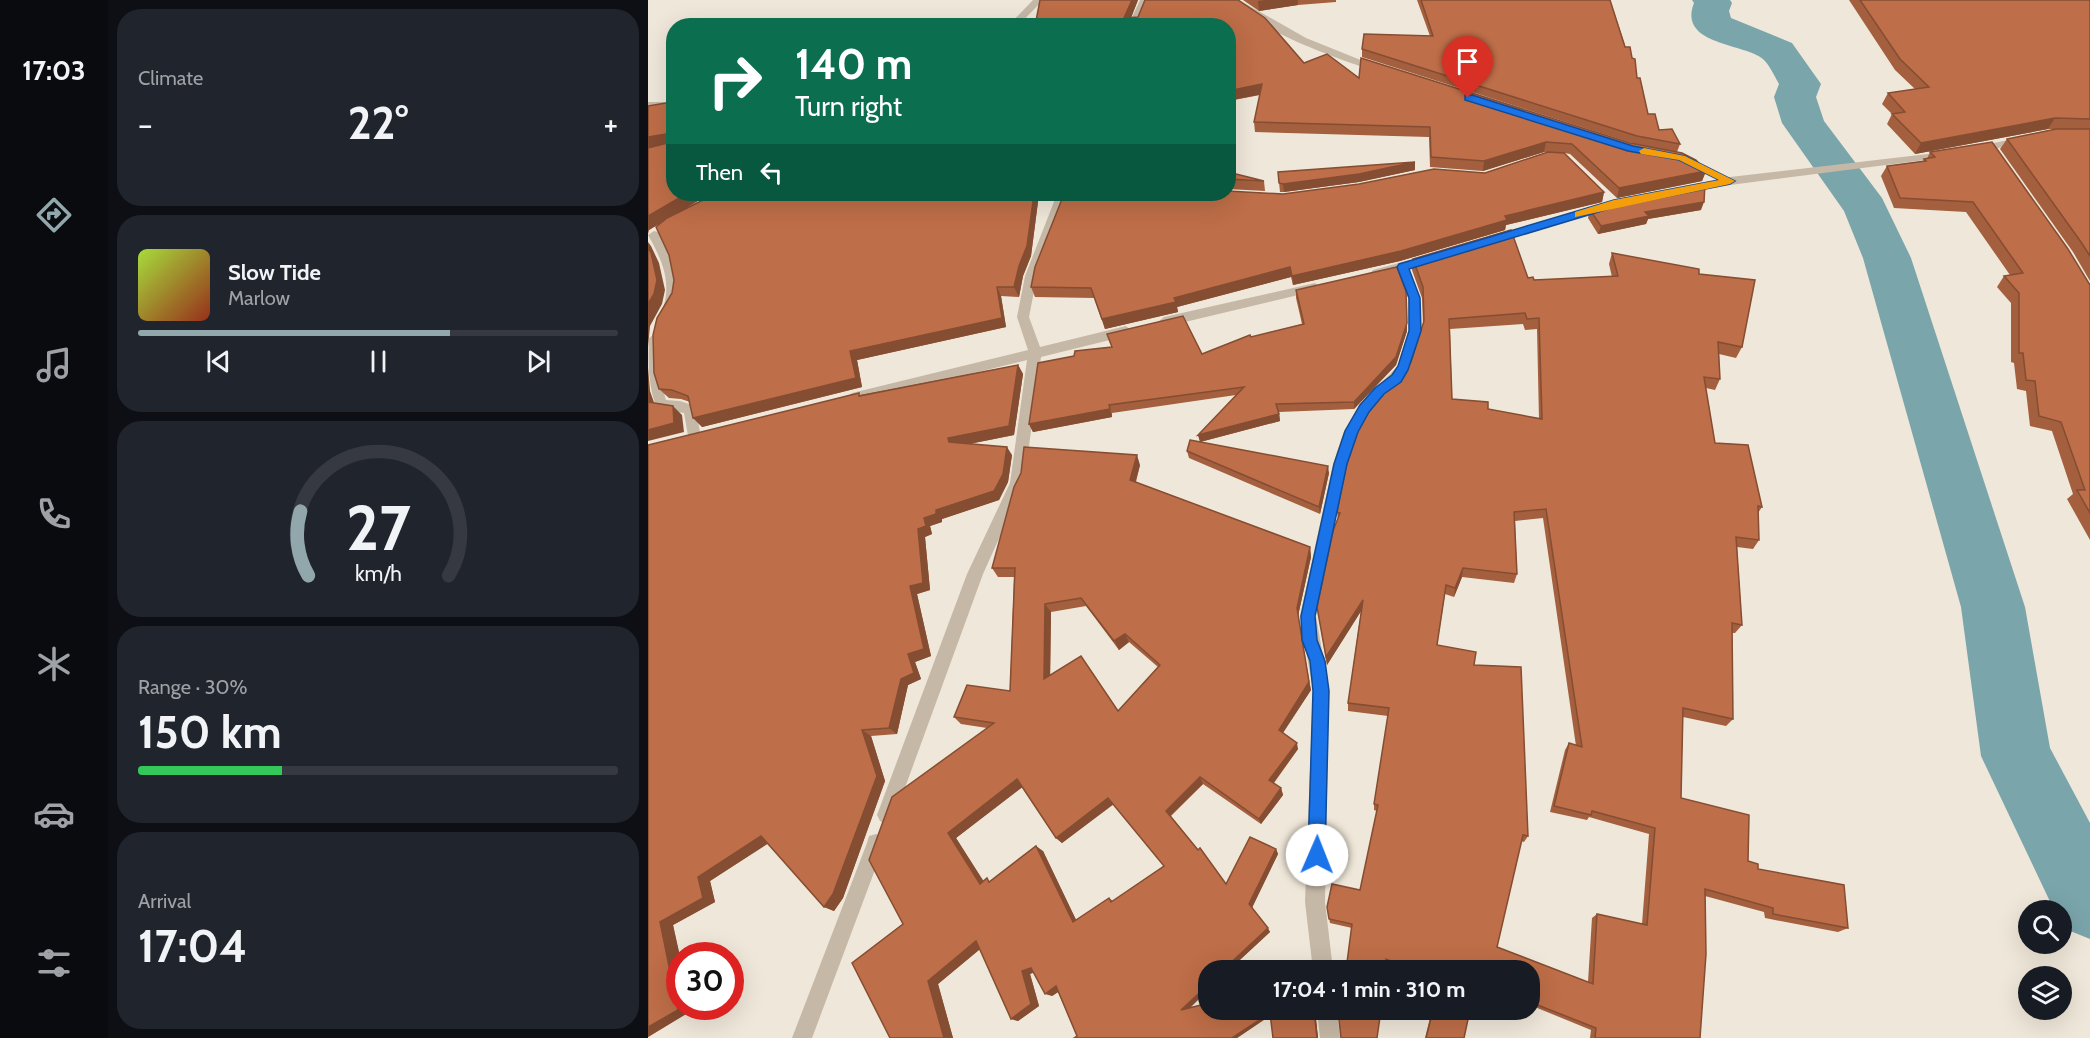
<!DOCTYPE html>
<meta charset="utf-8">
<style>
:root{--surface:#171b24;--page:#20242c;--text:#f1f3f6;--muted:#9ea1a6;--line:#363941;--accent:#92a7ac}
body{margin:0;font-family:Cabin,sans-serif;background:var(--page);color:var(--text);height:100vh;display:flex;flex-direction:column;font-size:22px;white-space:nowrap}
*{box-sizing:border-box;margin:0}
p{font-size:20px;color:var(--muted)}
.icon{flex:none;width:33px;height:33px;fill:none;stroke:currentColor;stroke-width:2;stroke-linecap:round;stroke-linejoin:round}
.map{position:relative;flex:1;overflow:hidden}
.panel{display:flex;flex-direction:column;gap:9px;padding:9px;background:#0d0f14;width:540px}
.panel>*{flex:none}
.top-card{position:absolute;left:18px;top:18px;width:570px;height:183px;border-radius:24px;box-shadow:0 6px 24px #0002;background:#0b6e4f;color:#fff;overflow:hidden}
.buttons{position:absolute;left:1370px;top:900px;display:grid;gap:12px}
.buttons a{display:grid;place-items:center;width:54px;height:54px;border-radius:50%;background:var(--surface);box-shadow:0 6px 24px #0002;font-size:30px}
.speed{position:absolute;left:18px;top:942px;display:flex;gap:12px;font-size:30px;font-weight:700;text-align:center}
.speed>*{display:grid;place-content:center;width:78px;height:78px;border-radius:50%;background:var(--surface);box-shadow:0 6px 24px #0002;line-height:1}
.speed .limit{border:9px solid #d22;background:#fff;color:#111}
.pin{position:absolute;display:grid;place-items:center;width:51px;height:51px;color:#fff;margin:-62px -26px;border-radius:50% 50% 50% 0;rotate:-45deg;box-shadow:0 0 6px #0007}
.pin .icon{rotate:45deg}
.me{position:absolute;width:66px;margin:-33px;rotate:1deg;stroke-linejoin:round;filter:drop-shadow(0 0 4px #0008)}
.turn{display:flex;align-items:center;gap:21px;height:126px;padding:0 30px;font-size:27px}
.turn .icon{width:78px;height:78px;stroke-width:2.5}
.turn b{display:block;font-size:42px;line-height:51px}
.then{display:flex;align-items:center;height:57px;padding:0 30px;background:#0003;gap:12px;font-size:22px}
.big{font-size:45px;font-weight:700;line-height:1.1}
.panel .tile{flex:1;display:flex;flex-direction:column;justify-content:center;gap:9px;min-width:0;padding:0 21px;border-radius:24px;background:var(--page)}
.panel .dial{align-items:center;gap:0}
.dial svg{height:156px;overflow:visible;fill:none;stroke:var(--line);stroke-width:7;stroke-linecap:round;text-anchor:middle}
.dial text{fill:var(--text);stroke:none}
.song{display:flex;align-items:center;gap:18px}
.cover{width:72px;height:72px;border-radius:9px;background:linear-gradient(135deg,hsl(80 70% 55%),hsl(10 70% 35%))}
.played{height:6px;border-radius:3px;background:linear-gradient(90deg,var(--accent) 65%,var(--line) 65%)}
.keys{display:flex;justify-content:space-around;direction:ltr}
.heat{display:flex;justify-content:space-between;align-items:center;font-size:33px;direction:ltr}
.charge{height:9px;border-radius:4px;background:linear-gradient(90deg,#34c759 30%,var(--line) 0)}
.trip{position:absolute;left:550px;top:960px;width:342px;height:60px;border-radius:24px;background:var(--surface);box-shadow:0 6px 24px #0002;font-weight:700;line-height:60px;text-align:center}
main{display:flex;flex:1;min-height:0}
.tabs{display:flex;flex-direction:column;width:108px;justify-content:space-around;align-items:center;background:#090b0e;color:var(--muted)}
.tabs .icon{width:42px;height:42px}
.tabs .selected{color:var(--accent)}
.tabs b{font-size:27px;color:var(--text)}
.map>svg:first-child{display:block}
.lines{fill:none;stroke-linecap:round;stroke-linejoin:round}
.river{fill:#7aa5ab;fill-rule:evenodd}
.minor{fill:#c6b8a6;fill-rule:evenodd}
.wall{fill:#a35f3e;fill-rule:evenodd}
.shaded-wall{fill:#854d32}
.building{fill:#be6e48;stroke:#854d32;stroke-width:1.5;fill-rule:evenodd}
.route{fill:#1a73e8;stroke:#114b97;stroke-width:1.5}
.slow{fill:#f59e0b}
</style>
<main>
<nav class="tabs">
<b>17:03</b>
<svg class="icon selected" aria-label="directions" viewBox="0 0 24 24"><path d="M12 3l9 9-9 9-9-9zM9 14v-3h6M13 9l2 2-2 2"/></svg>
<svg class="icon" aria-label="music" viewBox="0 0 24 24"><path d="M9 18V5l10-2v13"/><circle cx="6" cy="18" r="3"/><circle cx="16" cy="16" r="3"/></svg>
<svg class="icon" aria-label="phone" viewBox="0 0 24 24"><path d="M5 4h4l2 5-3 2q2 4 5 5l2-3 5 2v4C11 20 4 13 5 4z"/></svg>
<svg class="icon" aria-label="climate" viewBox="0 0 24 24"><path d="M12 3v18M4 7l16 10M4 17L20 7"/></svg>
<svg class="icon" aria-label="car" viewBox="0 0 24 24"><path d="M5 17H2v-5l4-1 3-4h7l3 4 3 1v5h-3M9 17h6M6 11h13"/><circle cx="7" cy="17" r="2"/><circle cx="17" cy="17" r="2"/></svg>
<svg class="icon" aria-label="filters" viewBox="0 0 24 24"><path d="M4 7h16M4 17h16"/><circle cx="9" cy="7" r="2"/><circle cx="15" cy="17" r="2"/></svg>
</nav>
<section class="panel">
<div class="tile"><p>Climate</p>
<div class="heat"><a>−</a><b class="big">22°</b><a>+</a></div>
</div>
<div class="tile">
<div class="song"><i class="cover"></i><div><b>Slow Tide</b><p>Marlow</p></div></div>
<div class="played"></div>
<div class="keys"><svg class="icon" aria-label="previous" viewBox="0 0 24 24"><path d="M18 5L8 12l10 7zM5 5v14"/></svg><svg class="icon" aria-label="pause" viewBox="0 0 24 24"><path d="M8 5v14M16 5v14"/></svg><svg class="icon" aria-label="next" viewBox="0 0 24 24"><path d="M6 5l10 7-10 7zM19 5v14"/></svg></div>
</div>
<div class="tile dial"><svg viewBox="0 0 100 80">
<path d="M14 69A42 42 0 1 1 86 69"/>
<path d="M14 69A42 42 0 0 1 10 36" stroke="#92a7ac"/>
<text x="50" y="56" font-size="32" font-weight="700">27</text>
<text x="50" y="72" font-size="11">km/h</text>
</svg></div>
<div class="tile"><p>Range · 30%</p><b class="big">150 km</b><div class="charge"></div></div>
<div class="tile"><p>Arrival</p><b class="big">17:04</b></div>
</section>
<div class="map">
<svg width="1442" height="1038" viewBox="0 0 1442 1038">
<rect width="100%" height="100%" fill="#efe7d9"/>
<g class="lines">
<path class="river" d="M1044,0H1082L1084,3L1081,11L1083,18L1144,43L1173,84L1168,97L1176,121L1234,198L1263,258L1377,607L1402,748L1442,823V939L1415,928L1413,910H1406L1333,756L1313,607L1215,258L1196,211L1134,123L1126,97L1131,84C1127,77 1122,66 1116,60C1099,43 1029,46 1046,3Z"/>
<g class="minor">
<polygon points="385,0 395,0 370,26 360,26"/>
<polygon points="492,0 502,0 490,26 480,26"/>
<path d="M580,0H591L658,38L735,69L726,71C685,57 611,31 580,0Z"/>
<rect x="0" y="102" width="26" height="6"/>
<polygon points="1374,137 1379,140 1378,142 1327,153 1322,150 1327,147"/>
<polygon points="1297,152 1301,153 1301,157 1082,185 967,207 844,244 838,240 840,237 966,200 1082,177"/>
<polygon points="409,194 421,194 389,276 381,317 392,347 478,326 484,331 478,336 393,357 376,483 335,574 247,815 244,821 238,824 232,821 229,815 319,574 362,483 379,360 204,403 197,398 204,393 380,350 369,317 377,276"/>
<path d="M6,231L10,232C24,255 35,278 28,305L22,309L16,305C23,279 13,258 0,235Z"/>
<polygon points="784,254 790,258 788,261 761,269 772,298 773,331 761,371 753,382 736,395 710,432 699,464 668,616 681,691 677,902 685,970 665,970 657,902 665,691 652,616 685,464 696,431 712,404 750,366 761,331 760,298 750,272 729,277 723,273 725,270"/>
<polygon points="667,283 673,287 671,290 516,327 510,322 516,317"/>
<path d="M8,333L15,338L12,372L17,397L18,400L32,401L47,406L53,437L51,441H41L36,413L9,409C0,387 0,362 1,338Z"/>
<polygon points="228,834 235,836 237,843 164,1038 144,1038 219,843 221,836"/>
<polygon points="669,1010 689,1010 692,1038 672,1038"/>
</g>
</g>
<g class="wall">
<polygon points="392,0 490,0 483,17 490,17 497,0 590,0 617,18 656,63 679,54 711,78 713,58 982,143 1034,153 1048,160 1058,171 1054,181 969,198 922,154 916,153 956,192 954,202 858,225 857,230 752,261 645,285 643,277 529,307 530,312 457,329 446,298 387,297 383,287 387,267 416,194 580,194 580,191 635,194 711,184 786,169 837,173 900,152 907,153 896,152 835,171 782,167 781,137 607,132 606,122 612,95 580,101 580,26 387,26"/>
<polygon points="595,0 688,0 688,2 650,5 611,11"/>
<polygon points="769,0 962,0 1000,114 1011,130 1032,144 1029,152 987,144 714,57 714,49 782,36"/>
<polygon points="1201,0 1442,0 1442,281 1425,252 1352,149 1359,139 1407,129 1400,129 1267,154 1239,124 1244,114 1234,104 1240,93 1267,89 1247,70"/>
<path d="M26,103V194H391L383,256L375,276L371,297L353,296L358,327L209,360L214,387L54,427L42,402L33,399L21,398L11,389L26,280L21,255L12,223L1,230L0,106ZM60,197L35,210L53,199Z"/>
<polygon points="1282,152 1442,285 1442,540 1419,499 1425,494 1404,431 1382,426 1378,391 1369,389 1366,363 1363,362 1363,303 1349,287 1356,276 1362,275 1318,212 1246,208 1233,176 1239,166 1275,161 1276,159 1279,159"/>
<polygon points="767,170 711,182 636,192 632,192 630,172"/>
<polygon points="580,172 616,181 617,191 580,189"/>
<polygon points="942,210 1053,210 1000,219 998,224 950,234 940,218"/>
<path d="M964,253L1051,274L1094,347L1088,358L1071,354L1072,379L1067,390L1058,388L1067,443L1114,507L1110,513L1111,540L1105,549L1089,547L1094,625L1087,633H1084L1085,719L1078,726L1035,717L1033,798L1100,861L1110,869L1200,928L1190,932L1117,918L1116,912L1057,896L1052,1038H942L943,1030L882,1005V970H758L738,962L704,928L682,923L679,907L712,890L729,811L726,810V804L740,716L700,711V703L713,611L679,665L669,607L690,520L689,512L755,373L763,362L775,324L774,298L764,270L765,259L880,278L886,280L964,277L961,264ZM875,324L877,330L889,329L891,419L840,409L804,399L802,329ZM895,518L928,746L921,743L917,750L902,812L939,820L941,817L1001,834L994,924L949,914L944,918L940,982L849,947L873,841L876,842L880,836L826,665L789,645L797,594L806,597L814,577L866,583L869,574L867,521Z"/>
<polygon points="648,290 759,323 759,331 748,365 706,409 631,412 632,421 552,442 681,473 672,514 541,458 539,451 552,441 550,435 588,395 464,413 464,417 385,432 381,424 554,354 603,337 654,324 648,298"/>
<polygon points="370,365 375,374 366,435 321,444 364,455 360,482 351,500 294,519 294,522 282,526 284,534 277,537 282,590 269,594 283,656 267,662 273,679 260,685 249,734 223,736 237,781 195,898 186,911 176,907 120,843 62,881 67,902 25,925 43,1011 0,1037 0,445 211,393 212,395"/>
<path d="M492,465L488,482L662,547L663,557L650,616L663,690L635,733L650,749L626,783L633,788L635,795L613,824L555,784L523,816L578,884L628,849L630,854L604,907L622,932L581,970H561L542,1008L561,1010H667L670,1038L622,1016L589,1038H426L429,1036L410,992L404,996L386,972L382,974L391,1006L370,1021L363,1019L332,949L290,984L305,1038H242L255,924L339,728L313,724L306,717L362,691L366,577H350L344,568ZM438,606L471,650L481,642L510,667L470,711L402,675L403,612ZM374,787L408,838L414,843L465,804L516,866L465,901L461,898L428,920L395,851L343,881H335L308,838Z"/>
<polygon points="784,1010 822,1010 816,1038 777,1038"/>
</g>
<g class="shaded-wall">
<polygon points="484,0 490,0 480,26 476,18"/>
<polygon points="618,0 650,0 650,5 611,11 610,1"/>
<polygon points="614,84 615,94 580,101 580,91"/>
<polygon points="1407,118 1400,129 1267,154 1273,143"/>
<polygon points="18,134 26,144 0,149 0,137"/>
<polygon points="898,142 896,152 835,171 836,161"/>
<polygon points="767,162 767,170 711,182 636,192 635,184"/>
<polygon points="1058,171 1054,181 969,198 971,188"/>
<polygon points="956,192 954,202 858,225 857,230 752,261 645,285 644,276 857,216"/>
<polygon points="38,194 71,194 53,199 1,230 0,234 0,216"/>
<polygon points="386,194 391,194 383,256 375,276 371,297 366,287"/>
<polygon points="1056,202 1053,210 1000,219 998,224 950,234 953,226 997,212"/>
<polygon points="0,242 3,246 11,263 17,290 14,304 2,326 0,347"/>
<polygon points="642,267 643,277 529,307 530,312 457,329 454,319 526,298"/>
<polygon points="349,287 353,296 358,327 209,360 214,387 54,427 45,418"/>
<polygon points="759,323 759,331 748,365 706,409 706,402"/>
<polygon points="370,365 375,374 366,435 306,447 301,442 300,438"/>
<polygon points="0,367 2,391 9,411 0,403"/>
<polygon points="461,405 464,417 385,432 381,424"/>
<polygon points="25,406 34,415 36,432 0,441 0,430"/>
<polygon points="631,414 632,421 552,442 550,435"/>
<polygon points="359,447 364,455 360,482 351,500 294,519 294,522 282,526 284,534 277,537 282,590 269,594 283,656 267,662 273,679 260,685 249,734 241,728 253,679 260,654 262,586 270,529 276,518"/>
<polygon points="489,455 492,465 485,490 482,480"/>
<polygon points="680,466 681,473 672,514 671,507"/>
<polygon points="662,547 663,557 650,616 649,608"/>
<polygon points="815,568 814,577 806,597 807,588"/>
<polygon points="715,600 715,608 679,665 678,657"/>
<polygon points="397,604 403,612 402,687 396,679"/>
<polygon points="477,634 481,642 471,650 466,641"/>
<polygon points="661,682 663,690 632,737 631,730"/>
<polygon points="214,730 223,736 237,781 195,898 186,911 176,907"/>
<polygon points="649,743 650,749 623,786 621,780"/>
<polygon points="552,777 555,784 522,816 518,811"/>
<polygon points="369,779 376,786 308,838 340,888 332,884 300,833"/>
<polygon points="633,788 635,795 613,824 611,819"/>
<polygon points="460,798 466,804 414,843 408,838"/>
<polygon points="113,836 124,841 62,881 67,902 25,925 32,956 32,1006 42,1006 43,1011 0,1037 0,1027 12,922 50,877"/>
<polygon points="388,846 395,851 431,926 425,922"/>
<polygon points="628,849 630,854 604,908 601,904"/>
<polygon points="620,928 622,932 581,970 575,970"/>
<polygon points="328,941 337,945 290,984 305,1038 296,1038 280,981"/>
<polygon points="383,968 390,971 382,974 391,1006 370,1021 363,1019 374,971"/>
<polygon points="561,984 561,989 538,1012 533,1010"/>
<polygon points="408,986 415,989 404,996 397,994"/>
<polygon points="666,1010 667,1010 670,1038 669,1038"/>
<polygon points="622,1013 624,1014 589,1038 584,1038"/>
</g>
<g class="building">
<polygon points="392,0 484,0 476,18 490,17 497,0 590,0 617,18 656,63 679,54 711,78 713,58 982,143 1034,153 1048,160 1058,171 971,188 924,144 898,142 836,161 783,157 782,127 606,122 614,84 580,91 580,26 387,26"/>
<polygon points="773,0 962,0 977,47 982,47 984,58 987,59 989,78 992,78 1000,114 1007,114 1011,130 1024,129 1032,144 989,136 714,49 716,34 785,36"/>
<polygon points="1212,0 1442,0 1442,119 1407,118 1273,143 1244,114 1257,112 1240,93 1281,87 1252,59"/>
<polygon points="18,103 26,103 26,194 38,194 0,216 0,148 20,143 21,136 18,134 0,137 0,106"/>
<polygon points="1408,129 1442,129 1442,256 1433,242 1359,139"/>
<polygon points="1344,142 1420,249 1442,285 1442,513 1429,490 1437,490 1413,422 1391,416 1387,381 1378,380 1375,353 1371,353 1371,293 1356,276 1375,273 1325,202 1252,198 1239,166 1278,161 1276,159 1287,157 1282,152"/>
<polygon points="900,152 916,153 956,192 857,216 859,220 753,251 644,276 642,267 526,298 528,302 454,319 443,288 383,287 387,267 416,194 580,194 580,191 635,194 711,184 786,169 837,173"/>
<polygon points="767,162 711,174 635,184 631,183 630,172"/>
<polygon points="580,172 616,181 580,179"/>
<polygon points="1057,184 1056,202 997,212 1001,216 953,226 942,210"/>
<polygon points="67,194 386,194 379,246 371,266 366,287 349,287 354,318 202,351 208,378 45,418 40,396 24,390 11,389 6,373 5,335 9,318 24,293 26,280 21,255 8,227 19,218"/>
<path d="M863,230L880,278L885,277L886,280L970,276L964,253L1051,269V274L1107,280L1094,347L1070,342L1072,379L1056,377L1067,443L1100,445L1114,507L1110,506L1111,540L1088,537L1094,625L1084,623L1085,719L1035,708L1033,798L1101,815L1100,861L1110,864V869L1196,885L1200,928L1125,914V908L1057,889L1058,954L1052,1038H947L948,1028L882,1002V970H766L738,959L737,970H698L704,924L681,919L679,907L684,884L712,890L730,805L726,804L741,708L700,703L715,600L678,657L669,607L685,531L692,513L689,512L698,466L712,423L738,386L755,373L763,362L776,321L775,287L765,259ZM877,313L879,319L891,318L894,419L840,409V402L804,399L801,319ZM898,509L934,747L921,743L906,806L943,815L944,811L1007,828L999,925L949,914L945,984L849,947L875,835L880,836L873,667L826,665L828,652L789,645L798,585L807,588L815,568L869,574L866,512Z"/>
<polygon points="0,247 3,253 9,280 6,294 0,304"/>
<polygon points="749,267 758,291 759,323 748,357 706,402 628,404 631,414 550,435 596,387 461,405 462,409 381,424 390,363 426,356 427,351 464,347 459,334 535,316 554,354 602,335 603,337 656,324 648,290"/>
<polygon points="370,365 361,426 300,438 301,442 359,447 355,474 346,491 288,510 288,514 276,518 278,526 270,529 275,583 262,586 276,649 260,654 266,673 253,679 241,728 214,730 229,776 185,894 176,907 113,836 50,877 55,898 12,922 30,1010 0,1027 0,445 211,393 211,396"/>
<polygon points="0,402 25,406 26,423 0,430"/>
<polygon points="542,440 680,466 671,507 539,451"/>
<path d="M376,447L489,455L482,480L662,547L649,608L661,682L631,730L649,743L621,780L633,788L611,819L552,777L518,811L550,850L552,848L578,884L602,837L628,849L601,904L620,928L575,970H561V984L533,1010L561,1003V1010H666L669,1038H625L622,1013L584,1038H426L429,1036L408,986L397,994L383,968L374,971L383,1004L363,1019L328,941L280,981L296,1038H242L204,963L255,924L221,860L244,797L346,723L306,717L319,685L362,691L367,568H344L366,487L373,473ZM433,598L466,641L477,634L512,665L470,711L433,656L396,679L397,604ZM369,779L408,838L460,798L516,866L463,902L461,898L425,922L388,846L341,882L339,878L332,884L300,833Z"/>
<polygon points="690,1010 733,1010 729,1038 693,1038"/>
<polygon points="785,1010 822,1010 816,1038 778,1038"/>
</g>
<polygon class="route" points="817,95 824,95 985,146 1037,156 1087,181 1082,184 967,207 761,269 772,298 773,331 760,370 753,382 736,394 721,412 710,432 699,464 667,616 669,640 677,661 681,691 677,855 675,861 669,863 663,861 660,855 665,691 662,661 654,640 653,616 686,464 697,431 712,405 727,388 744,375 750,366 761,331 761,298 749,267 751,264 966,200 1071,180 1031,160 980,151 817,100"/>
<polygon class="slow" points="996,148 1037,156 1087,181 1082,184 927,217 927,212 966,200 1071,180 1031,160 993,154 991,151"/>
</svg>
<div class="buttons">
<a><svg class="icon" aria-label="search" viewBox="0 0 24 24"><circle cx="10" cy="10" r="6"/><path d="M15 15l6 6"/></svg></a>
<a><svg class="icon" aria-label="layers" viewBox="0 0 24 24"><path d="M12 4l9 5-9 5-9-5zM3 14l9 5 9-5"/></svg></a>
</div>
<div class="speed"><div class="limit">30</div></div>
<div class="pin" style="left:820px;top:98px;background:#d93025"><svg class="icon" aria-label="arrive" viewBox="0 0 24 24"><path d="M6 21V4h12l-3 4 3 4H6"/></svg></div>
<svg class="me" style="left:669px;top:855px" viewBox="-20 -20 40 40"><circle r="19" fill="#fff"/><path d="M0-13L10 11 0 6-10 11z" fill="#1a73e8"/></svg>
<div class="trip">17:04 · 1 min · 310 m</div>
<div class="top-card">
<div class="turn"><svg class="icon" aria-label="right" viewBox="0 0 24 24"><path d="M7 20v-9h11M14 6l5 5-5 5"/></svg><div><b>140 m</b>Turn right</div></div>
<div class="then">Then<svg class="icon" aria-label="left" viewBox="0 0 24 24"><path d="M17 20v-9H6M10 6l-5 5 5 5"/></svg></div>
</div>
</div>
</main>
